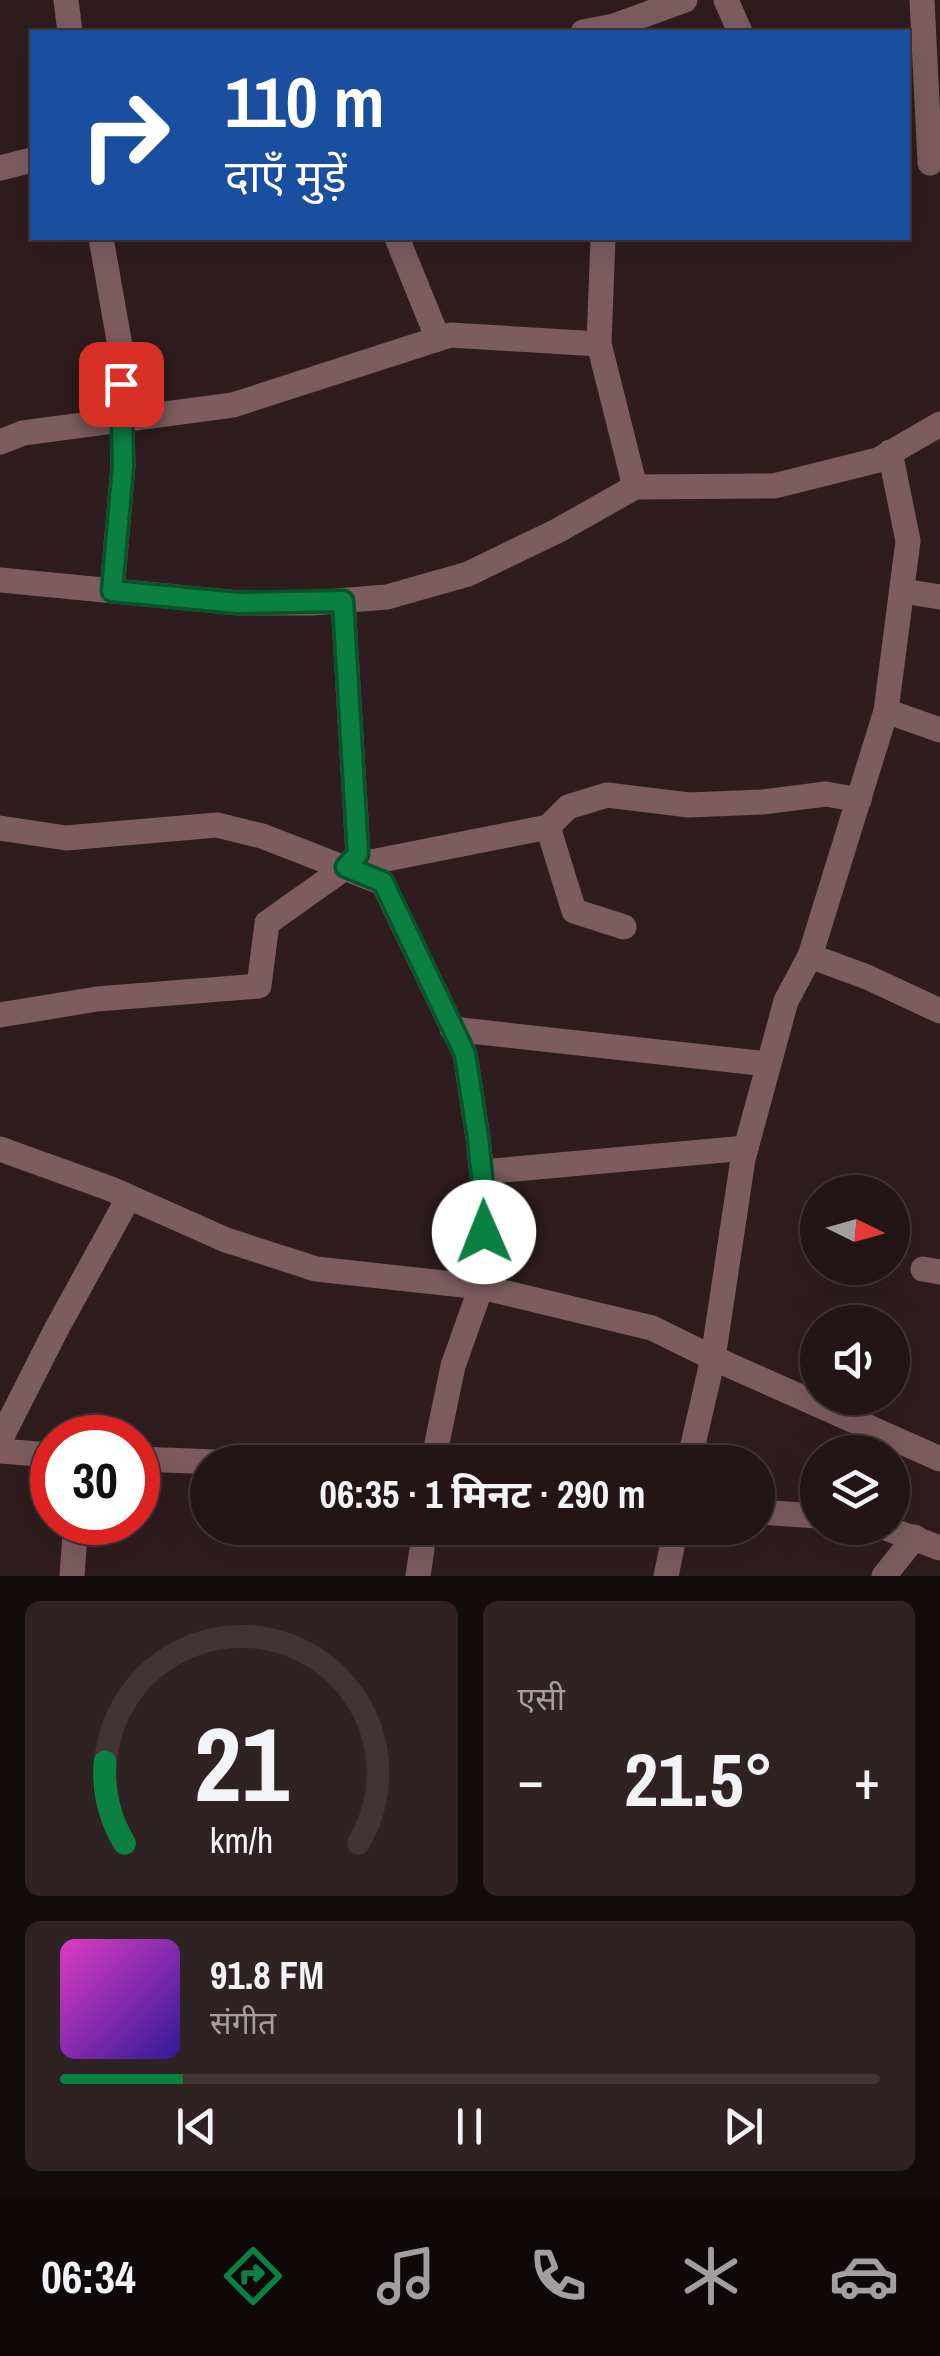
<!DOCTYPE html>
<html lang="hi">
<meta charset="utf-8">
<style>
:root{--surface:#231516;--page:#2f2223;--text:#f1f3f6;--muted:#a39fa1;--line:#403435;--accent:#0b8043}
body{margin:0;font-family:"Archivo Narrow","Noto Sans Devanagari",sans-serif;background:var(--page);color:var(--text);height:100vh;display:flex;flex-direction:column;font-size:38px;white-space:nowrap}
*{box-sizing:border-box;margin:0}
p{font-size:32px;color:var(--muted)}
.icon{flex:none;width:55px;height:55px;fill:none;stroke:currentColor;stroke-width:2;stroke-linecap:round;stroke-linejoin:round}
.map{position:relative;height:1576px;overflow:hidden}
.panel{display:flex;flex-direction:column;gap:25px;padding:25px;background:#130c0c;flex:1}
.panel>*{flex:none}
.hud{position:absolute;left:30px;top:30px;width:880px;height:210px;border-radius:0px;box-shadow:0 10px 40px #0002,0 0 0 2px var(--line);background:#1a4fa0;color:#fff;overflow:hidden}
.needle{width:65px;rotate:95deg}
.tools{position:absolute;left:800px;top:1175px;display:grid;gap:20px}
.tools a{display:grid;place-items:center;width:110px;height:110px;border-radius:50%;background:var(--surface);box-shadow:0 10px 40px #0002,0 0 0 2px var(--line);font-size:50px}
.speed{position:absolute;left:30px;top:1415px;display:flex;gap:20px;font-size:50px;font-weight:700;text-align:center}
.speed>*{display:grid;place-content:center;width:130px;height:130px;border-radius:50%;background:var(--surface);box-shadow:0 10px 40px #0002,0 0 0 2px var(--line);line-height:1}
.speed .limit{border:15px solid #d22;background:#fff;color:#111}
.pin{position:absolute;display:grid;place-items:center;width:85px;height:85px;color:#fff;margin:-42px;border-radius:20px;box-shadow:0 5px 15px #0006}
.me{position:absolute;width:110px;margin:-55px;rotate:359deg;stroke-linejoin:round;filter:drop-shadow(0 0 8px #0008)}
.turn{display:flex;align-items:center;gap:35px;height:210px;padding:0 30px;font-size:45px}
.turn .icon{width:130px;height:130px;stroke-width:2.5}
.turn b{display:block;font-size:70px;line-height:85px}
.big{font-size:75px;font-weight:700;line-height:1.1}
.panel .tile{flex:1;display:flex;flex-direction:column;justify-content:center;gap:15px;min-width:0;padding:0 35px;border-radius:15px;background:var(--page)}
.panel .dial{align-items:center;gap:0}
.dial svg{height:260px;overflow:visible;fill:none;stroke:var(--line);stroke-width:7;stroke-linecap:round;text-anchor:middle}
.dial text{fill:var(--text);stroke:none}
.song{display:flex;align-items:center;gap:30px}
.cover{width:120px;height:120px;border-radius:15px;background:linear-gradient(135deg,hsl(310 70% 55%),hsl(250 70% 35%))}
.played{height:10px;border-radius:5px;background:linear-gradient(90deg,var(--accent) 15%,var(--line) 15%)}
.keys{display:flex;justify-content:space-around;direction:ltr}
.heat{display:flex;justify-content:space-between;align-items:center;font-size:55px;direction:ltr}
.panel .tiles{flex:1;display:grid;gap:25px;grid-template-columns:1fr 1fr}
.tile:last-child{grid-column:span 2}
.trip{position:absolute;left:190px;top:1445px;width:585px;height:100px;border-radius:50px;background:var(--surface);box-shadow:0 10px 40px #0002,0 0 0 2px var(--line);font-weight:700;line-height:100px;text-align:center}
.tab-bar{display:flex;height:160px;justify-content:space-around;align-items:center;background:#0e0809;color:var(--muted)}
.tab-bar .icon{width:70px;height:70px}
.tab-bar .on{color:var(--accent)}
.tab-bar b{font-size:45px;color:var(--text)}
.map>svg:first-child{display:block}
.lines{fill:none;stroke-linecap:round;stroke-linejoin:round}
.minor{stroke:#7d5c60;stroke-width:25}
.route-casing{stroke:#07532c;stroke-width:25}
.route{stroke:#0b8043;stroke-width:18}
</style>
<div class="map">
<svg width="940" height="1576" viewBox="0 0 940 1576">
<rect width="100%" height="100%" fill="#2f1c1e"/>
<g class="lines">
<g class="minor">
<polyline points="66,0 70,32"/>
<polyline points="726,0 740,32"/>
<polyline points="922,0 930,163"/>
<polyline points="583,32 614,26 685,0"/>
<polyline points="0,168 32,160"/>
<polyline points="101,238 120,346 123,466 112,591"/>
<polyline points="397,238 438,339"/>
<polyline points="603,238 599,344 635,487"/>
<polyline points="0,442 23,433 233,405 450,335 599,344"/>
<polyline points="0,580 238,603 312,603 387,597 468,574 557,531 635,487 774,486 878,460 940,424"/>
<polyline points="902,591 940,597"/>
<polyline points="886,711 940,730"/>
<polyline points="548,827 568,807 607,795 689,805 762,802 826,794 859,800"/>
<polyline points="0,828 66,838 217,825 262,836 383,883 465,1054 478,1138 485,1205 481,1287 453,1366 433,1462"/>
<polyline points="346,867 548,827 574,911 624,927"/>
<polyline points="810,956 886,711 908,541 890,452"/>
<polyline points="0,1015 97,999 259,986 267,923 346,867 358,854 343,601"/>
<polyline points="452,1029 768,1064"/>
<polyline points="0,1149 111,1189 226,1240 316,1269 481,1287 652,1328 713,1358 940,1459"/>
<polyline points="482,1172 746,1148"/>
<polyline points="923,1269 940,1272"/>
<polyline points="0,1440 57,1328 129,1197"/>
<polyline points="0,1451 52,1455"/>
<polyline points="138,1459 217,1462"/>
<polyline points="689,1462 713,1358 743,1159 786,1001 810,956 867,977 940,1011"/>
<polyline points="758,1512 818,1516"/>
<polyline points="886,1528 940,1548"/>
<polyline points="72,1576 76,1522"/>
<polyline points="418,1576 425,1528"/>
<polyline points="666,1576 676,1528"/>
<polyline points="884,1576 915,1537"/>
</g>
</g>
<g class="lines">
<g class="route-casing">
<polyline id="route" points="121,384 123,466 112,591 238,603 343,601 358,854 346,867 383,882 465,1054 478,1138 485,1205 484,1232"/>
</g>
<use href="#route" class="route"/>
</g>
</svg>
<div class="tools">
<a><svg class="needle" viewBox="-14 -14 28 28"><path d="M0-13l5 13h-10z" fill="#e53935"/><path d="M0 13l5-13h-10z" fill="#a39fa1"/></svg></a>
<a><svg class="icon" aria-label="sound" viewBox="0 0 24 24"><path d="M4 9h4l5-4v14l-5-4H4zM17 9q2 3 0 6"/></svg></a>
<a><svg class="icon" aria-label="layers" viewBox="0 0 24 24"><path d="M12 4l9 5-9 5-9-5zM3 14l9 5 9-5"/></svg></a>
</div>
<div class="speed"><div class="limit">30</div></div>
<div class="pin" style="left:121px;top:384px;background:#d93025"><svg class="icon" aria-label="arrive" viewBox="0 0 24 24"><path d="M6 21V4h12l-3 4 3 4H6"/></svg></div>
<svg class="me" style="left:484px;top:1232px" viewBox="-20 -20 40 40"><circle r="19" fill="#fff"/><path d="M0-13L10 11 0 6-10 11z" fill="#0b8043"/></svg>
<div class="trip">06:35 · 1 मिनट · 290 m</div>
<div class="hud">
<div class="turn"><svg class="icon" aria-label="right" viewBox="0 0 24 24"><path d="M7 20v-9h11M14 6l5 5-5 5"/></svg><div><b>110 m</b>दाएँ मुड़ें</div></div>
</div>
</div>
<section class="panel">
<div class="tiles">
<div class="tile dial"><svg viewBox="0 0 100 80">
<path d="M14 69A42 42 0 1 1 86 69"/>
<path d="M14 69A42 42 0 0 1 8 44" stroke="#0b8043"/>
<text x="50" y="56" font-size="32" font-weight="700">21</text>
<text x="50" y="72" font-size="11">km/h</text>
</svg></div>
<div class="tile"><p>एसी</p>
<div class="heat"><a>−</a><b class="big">21.5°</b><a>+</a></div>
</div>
<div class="tile">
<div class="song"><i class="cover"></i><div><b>91.8 FM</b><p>संगीत</p></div></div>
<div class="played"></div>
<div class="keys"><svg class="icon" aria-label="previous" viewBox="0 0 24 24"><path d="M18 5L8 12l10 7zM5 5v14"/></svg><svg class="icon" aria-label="pause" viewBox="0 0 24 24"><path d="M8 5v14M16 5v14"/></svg><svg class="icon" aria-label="next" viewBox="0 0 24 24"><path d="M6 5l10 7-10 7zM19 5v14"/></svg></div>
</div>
</div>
</section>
<nav class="tab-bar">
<b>06:34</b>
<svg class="icon on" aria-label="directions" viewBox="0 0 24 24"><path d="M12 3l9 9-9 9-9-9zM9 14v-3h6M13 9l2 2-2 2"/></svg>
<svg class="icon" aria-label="music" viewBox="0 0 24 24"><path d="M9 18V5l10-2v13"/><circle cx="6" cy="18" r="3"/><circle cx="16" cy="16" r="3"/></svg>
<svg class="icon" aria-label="phone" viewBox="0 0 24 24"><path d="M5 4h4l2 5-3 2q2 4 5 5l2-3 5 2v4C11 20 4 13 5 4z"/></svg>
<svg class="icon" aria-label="climate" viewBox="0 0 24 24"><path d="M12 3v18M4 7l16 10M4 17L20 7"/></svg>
<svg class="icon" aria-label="car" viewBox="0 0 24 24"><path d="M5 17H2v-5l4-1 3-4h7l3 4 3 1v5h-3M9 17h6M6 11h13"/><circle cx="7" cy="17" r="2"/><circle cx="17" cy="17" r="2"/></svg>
</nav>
